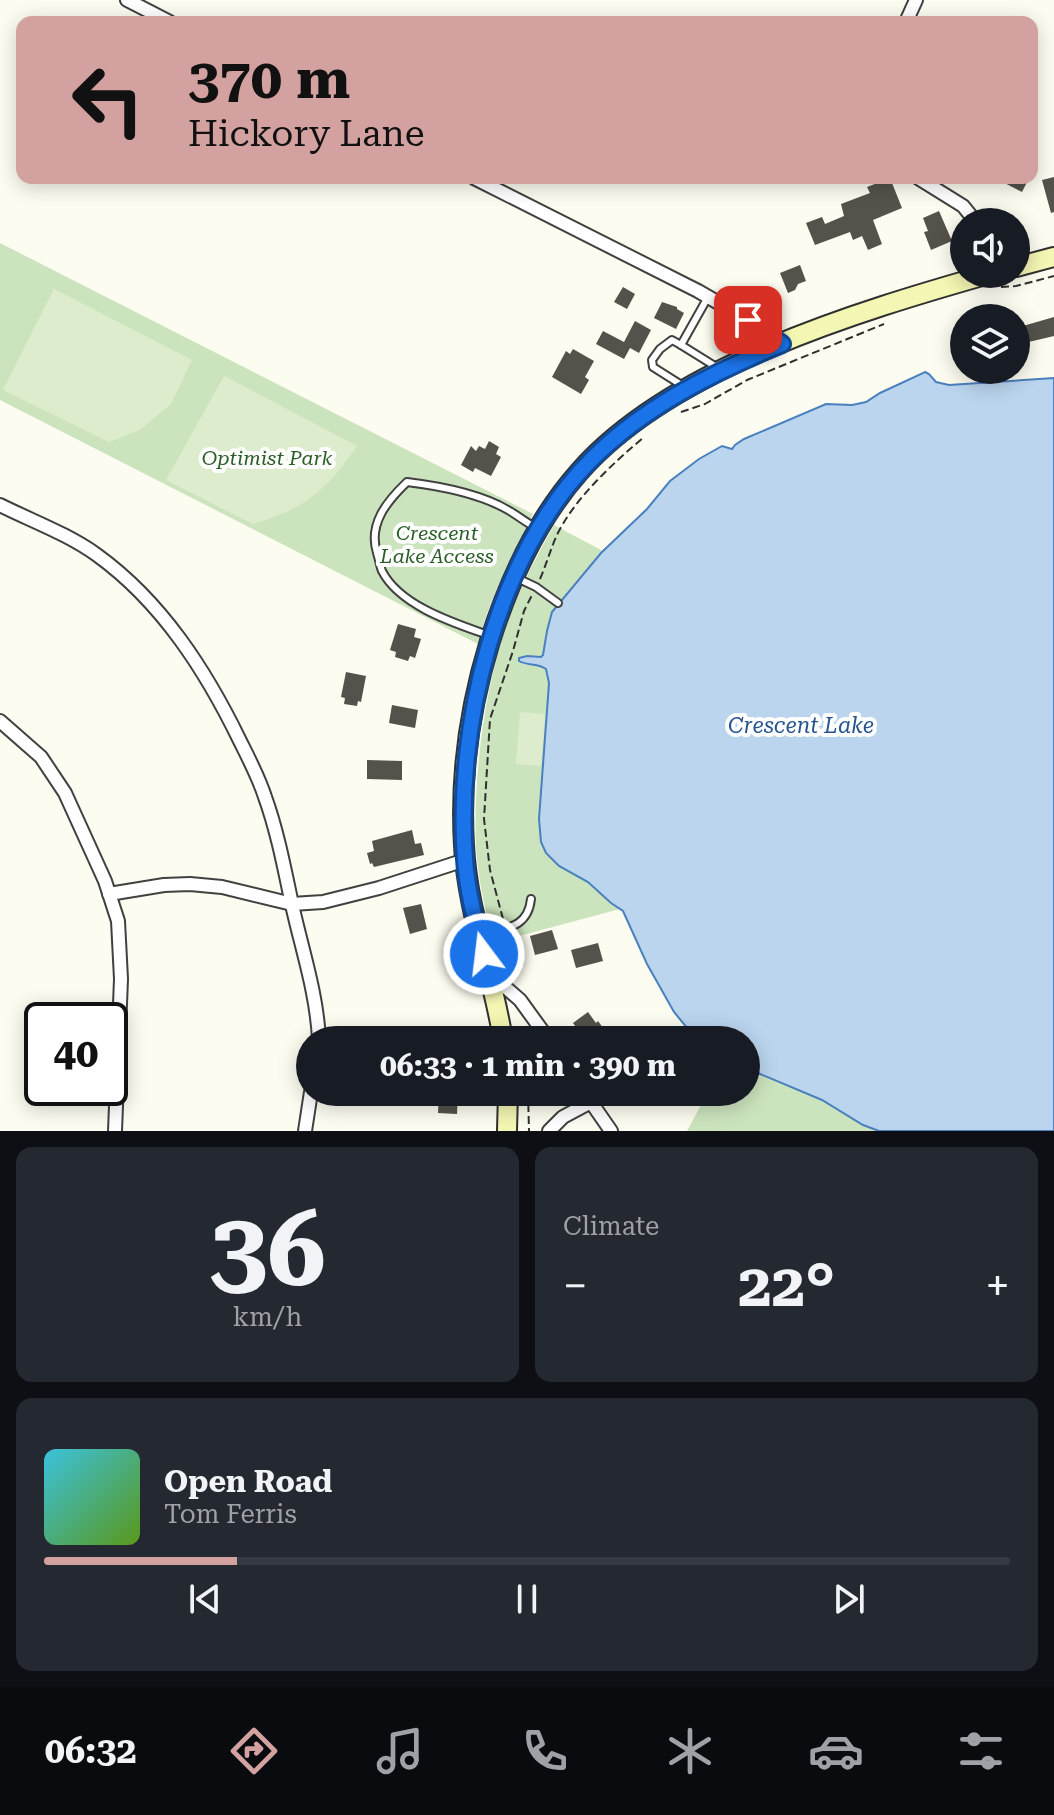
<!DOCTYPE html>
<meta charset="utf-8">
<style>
:root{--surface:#171b24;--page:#242831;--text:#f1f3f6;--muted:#9ea1a6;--line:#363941;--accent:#d3a2a0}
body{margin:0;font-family:"Roboto Serif",serif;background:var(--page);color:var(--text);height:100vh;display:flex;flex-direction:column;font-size:30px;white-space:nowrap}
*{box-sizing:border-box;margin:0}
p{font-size:26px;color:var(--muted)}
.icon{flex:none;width:44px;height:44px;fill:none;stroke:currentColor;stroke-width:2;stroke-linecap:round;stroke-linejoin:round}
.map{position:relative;height:1131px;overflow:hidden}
.side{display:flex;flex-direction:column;gap:16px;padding:16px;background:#0d0f14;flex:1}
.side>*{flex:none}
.guide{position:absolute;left:16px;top:16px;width:1022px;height:168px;border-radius:16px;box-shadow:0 4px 20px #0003;background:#d3a2a0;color:#111;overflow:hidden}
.controls{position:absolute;left:950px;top:208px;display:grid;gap:16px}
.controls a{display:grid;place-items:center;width:80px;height:80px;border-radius:50%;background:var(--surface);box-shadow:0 4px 20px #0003;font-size:40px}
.speed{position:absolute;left:24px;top:1002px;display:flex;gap:16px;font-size:40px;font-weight:700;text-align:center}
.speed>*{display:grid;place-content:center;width:104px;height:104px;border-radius:50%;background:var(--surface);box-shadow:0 4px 20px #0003;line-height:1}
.speed .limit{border:4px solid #111;border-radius:12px;background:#fff;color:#111}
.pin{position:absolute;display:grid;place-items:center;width:68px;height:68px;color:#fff;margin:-34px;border-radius:16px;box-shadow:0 4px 12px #0006}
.me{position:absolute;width:88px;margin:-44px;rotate:345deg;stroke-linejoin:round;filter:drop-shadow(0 0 6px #0008)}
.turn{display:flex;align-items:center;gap:28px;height:168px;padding:0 40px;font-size:36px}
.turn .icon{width:104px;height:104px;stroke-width:2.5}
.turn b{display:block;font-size:56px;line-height:68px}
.big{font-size:60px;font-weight:700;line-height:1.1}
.side .tile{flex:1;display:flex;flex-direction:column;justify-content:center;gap:12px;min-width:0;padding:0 28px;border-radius:16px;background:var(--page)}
.side .dial{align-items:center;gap:0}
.dial b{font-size:104px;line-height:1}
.song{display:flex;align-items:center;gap:24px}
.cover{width:96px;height:96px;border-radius:12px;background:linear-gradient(135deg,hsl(190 70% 55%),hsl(90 70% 35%))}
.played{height:8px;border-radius:4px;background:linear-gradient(90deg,var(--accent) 20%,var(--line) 20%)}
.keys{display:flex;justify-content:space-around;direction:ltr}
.heat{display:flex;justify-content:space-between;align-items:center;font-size:44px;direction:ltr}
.side .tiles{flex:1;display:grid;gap:16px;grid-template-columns:1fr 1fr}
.tile:last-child{grid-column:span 2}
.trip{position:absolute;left:296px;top:1026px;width:464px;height:80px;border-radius:40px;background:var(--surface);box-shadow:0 4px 20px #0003;font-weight:700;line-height:80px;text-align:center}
.menu{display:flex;height:128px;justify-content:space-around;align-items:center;background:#090b0e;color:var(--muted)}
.menu .icon{width:56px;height:56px}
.menu .active{color:var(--accent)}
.menu b{font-size:36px;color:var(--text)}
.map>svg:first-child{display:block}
.green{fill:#cce4be}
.pitch{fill:#deecce}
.water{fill:#bbd5ef;stroke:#4a80be;stroke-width:2}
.building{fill:#55514b}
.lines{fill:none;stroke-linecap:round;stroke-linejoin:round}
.lane-casing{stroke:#414141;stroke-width:10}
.street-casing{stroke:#414141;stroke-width:16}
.secondary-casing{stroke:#303030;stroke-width:22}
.path{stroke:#303030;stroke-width:2;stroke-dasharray:8 4;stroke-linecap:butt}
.lane{stroke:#fff;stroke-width:6}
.street{stroke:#fff;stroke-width:12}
.secondary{stroke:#f4f6b3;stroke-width:18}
.route-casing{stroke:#114b97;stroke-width:20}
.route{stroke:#1a73e8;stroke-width:14}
.labels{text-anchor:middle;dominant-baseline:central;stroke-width:8;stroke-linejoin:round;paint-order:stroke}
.park-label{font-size:20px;font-style:italic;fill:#2a5e26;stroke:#fff}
.water-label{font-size:22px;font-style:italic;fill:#255491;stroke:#fff}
</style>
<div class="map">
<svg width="1054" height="1131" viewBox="0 0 1054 1131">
<rect width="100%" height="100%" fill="#fdfcf0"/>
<g class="green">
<path d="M0,243L533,514C512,556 489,598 478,644L0,400Z"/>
<path d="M554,525L603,551L552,612L547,631L543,655L540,658L527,656L523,663L540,665L546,669L549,683L539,819L541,842L546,853L567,871L588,882L620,909L493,943C486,912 478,880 476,847C473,779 484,689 507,624C519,589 536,557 554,525Z"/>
<polygon points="746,1068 822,1100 863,1125 879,1131 687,1131 708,1092 746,1092"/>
</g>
<g class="pitch">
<polygon points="54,289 192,360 171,404 140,430 109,442 3,390"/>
<path d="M224,376L357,446C326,491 305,508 253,524L166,480Z"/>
<polygon points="520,712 545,714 541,766 516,764"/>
</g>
<path class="water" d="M925,372L929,374L936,382L949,385L1054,378V1131H879L863,1125L822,1100L746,1068V1040H697L674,1012L647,964L623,911L611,903L588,882L559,866L546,853L541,842L539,819L549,683L546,669C538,663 528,666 519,661V658L527,656L541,657L543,655L547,631L552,612L601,553L647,509L670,481L699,459L722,446L732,449L735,445L744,439L826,404L852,405L866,402L880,393Z"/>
<g class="building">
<polygon points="1054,177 1054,212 1051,213 1042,180"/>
<polygon points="890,178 902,208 873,220 882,244 868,250 862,236 853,240 850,232 815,245 806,223 822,217 825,224 844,216 841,204 870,193 867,187"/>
<polygon points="995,178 1029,178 1022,192"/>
<polygon points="939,211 952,241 931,250 924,232 928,231 923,218"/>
<polygon points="800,265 806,281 798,284 795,290 788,293 780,273"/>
<polygon points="623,287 635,294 627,309 614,302"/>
<polygon points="662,302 677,307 677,309 684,313 676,329 654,318"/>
<polygon points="1054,317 1054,336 1016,345 1016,328"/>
<polygon points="635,321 651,330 639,353 630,348 624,359 596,344 603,331 624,342"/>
<polygon points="573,349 594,361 585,377 589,380 581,394 552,377 566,351 570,354"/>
<polygon points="489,441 499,447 496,454 501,457 491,476 475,468 473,472 461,465 471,446 476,451 479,446 485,449"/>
<polygon points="398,624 416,629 414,637 421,639 415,658 410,656 408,661 395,657 396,652 390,650"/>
<polygon points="346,672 366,676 361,702 358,701 357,706 344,704 345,698 341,697"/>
<polygon points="392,705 418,710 415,728 389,723"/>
<polygon points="367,760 402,761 402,780 367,779"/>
<polygon points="412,830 415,844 421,843 424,855 374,867 372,863 370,864 367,853 374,851 372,841"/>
<polygon points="421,904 427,929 410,934 403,908"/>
<polygon points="552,930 558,949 535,955 530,936"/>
<polygon points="598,943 603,961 576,968 571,950"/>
<polygon points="588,1012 596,1023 598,1021 612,1040 585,1040 573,1023"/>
<polygon points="439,1092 458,1092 457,1114 438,1113"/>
</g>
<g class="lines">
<g class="lane-casing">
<g id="lane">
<polyline points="681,345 718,368"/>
<polyline points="683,386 653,367 652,360 660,349 672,340 681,345 708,297"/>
<polyline points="517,578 536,587 558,603"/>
<path d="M488,635C454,623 400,606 382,571C380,566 379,559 377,553C368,524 387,501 407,482C440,486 479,493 508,510C517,515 525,522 535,527"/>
<path d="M483,934C506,928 528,928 531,899"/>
</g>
</g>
<g class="street-casing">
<g id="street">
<polyline points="127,0 170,22"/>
<polyline points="906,22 916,0"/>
<polyline points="474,178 698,291 748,320 782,344"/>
<polyline points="918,178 963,206 976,222"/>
<path d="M0,505C32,521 68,534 97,555C162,602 206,671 240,741C249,759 259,778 265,797C278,833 285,872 293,909C303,953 317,995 319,1040"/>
<polyline points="0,721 41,757 65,793 105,881 118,921 121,979 115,1131"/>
<polyline points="109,894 164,885 190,884 222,887 292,904 323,902 379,888 465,860"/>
<polyline points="489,973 520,1000 549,1040"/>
<polyline points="584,1092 611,1131"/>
<polyline points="305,1131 311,1092"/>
<polyline points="549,1131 563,1117 591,1102"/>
</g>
</g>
<g class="secondary-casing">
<g id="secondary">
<polyline points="1016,267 1054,257"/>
<path d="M503,1040C493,974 467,912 464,845C460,777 470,706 490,641C509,581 537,519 580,471C672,367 859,311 989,274"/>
<polyline points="507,1131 508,1092"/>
</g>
</g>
<g class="path">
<polyline points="1001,287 1016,286 1054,276"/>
<polyline points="681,412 705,404 747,380 884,324"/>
<path d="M540,579C546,565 550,551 556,537C573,500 612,464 643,438"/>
<polyline points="503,919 490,870 484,819 490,719 513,651 524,611 532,595"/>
<polyline points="502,957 509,944 508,937"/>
<polyline points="528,1092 529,1131"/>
</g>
<use href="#lane" class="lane"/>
<use href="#street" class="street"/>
<use href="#secondary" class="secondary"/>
</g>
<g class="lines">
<g class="route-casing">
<path id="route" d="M484,954C476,923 467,891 465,859C455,728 496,554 592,459C645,406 714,372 782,344L748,320"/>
</g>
<use href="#route" class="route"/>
</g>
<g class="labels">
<g class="park-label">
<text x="267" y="458">Optimist Park</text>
<text x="437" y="533">Crescent<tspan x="437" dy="23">Lake Access</tspan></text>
</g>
<g class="water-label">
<text x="801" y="725">Crescent Lake</text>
</g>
</g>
</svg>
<div class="controls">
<a><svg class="icon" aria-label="sound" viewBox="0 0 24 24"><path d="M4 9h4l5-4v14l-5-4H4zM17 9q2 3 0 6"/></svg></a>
<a><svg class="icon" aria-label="layers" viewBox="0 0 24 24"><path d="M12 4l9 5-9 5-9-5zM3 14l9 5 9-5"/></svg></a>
</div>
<div class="speed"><div class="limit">40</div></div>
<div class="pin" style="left:748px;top:320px;background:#d93025"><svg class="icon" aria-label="arrive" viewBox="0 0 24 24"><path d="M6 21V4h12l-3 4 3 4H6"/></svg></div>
<svg class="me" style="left:484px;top:954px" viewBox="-20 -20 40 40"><circle r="17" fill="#1a73e8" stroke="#fff" stroke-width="3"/><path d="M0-11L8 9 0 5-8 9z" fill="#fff"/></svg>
<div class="trip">06:33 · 1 min · 390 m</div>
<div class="guide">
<div class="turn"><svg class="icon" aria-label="left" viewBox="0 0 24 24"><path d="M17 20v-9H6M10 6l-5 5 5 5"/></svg><div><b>370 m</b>Hickory Lane</div></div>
</div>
</div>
<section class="side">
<div class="tiles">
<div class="tile dial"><b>36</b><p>km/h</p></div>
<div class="tile"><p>Climate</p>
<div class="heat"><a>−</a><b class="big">22°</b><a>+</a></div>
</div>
<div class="tile">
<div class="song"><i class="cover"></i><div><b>Open Road</b><p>Tom Ferris</p></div></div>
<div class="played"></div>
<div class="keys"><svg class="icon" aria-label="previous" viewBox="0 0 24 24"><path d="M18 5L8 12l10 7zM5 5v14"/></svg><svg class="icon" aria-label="pause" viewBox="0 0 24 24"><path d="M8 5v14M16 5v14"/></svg><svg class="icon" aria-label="next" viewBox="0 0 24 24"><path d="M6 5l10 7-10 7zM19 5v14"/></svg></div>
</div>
</div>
</section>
<nav class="menu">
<b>06:32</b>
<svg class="icon active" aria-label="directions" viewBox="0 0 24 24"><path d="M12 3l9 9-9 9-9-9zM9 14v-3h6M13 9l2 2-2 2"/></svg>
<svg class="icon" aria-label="music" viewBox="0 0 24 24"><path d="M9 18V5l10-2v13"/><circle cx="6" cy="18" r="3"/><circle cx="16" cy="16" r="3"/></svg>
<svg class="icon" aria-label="phone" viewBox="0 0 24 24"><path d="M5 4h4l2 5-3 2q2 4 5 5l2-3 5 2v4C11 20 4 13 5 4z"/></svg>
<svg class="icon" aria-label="climate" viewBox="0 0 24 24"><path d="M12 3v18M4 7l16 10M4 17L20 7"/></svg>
<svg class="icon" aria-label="car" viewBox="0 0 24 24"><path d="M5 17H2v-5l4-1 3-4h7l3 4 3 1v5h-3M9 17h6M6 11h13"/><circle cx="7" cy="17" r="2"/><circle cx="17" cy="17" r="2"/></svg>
<svg class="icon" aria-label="filters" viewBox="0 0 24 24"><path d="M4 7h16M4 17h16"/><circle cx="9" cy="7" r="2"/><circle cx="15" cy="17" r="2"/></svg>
</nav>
